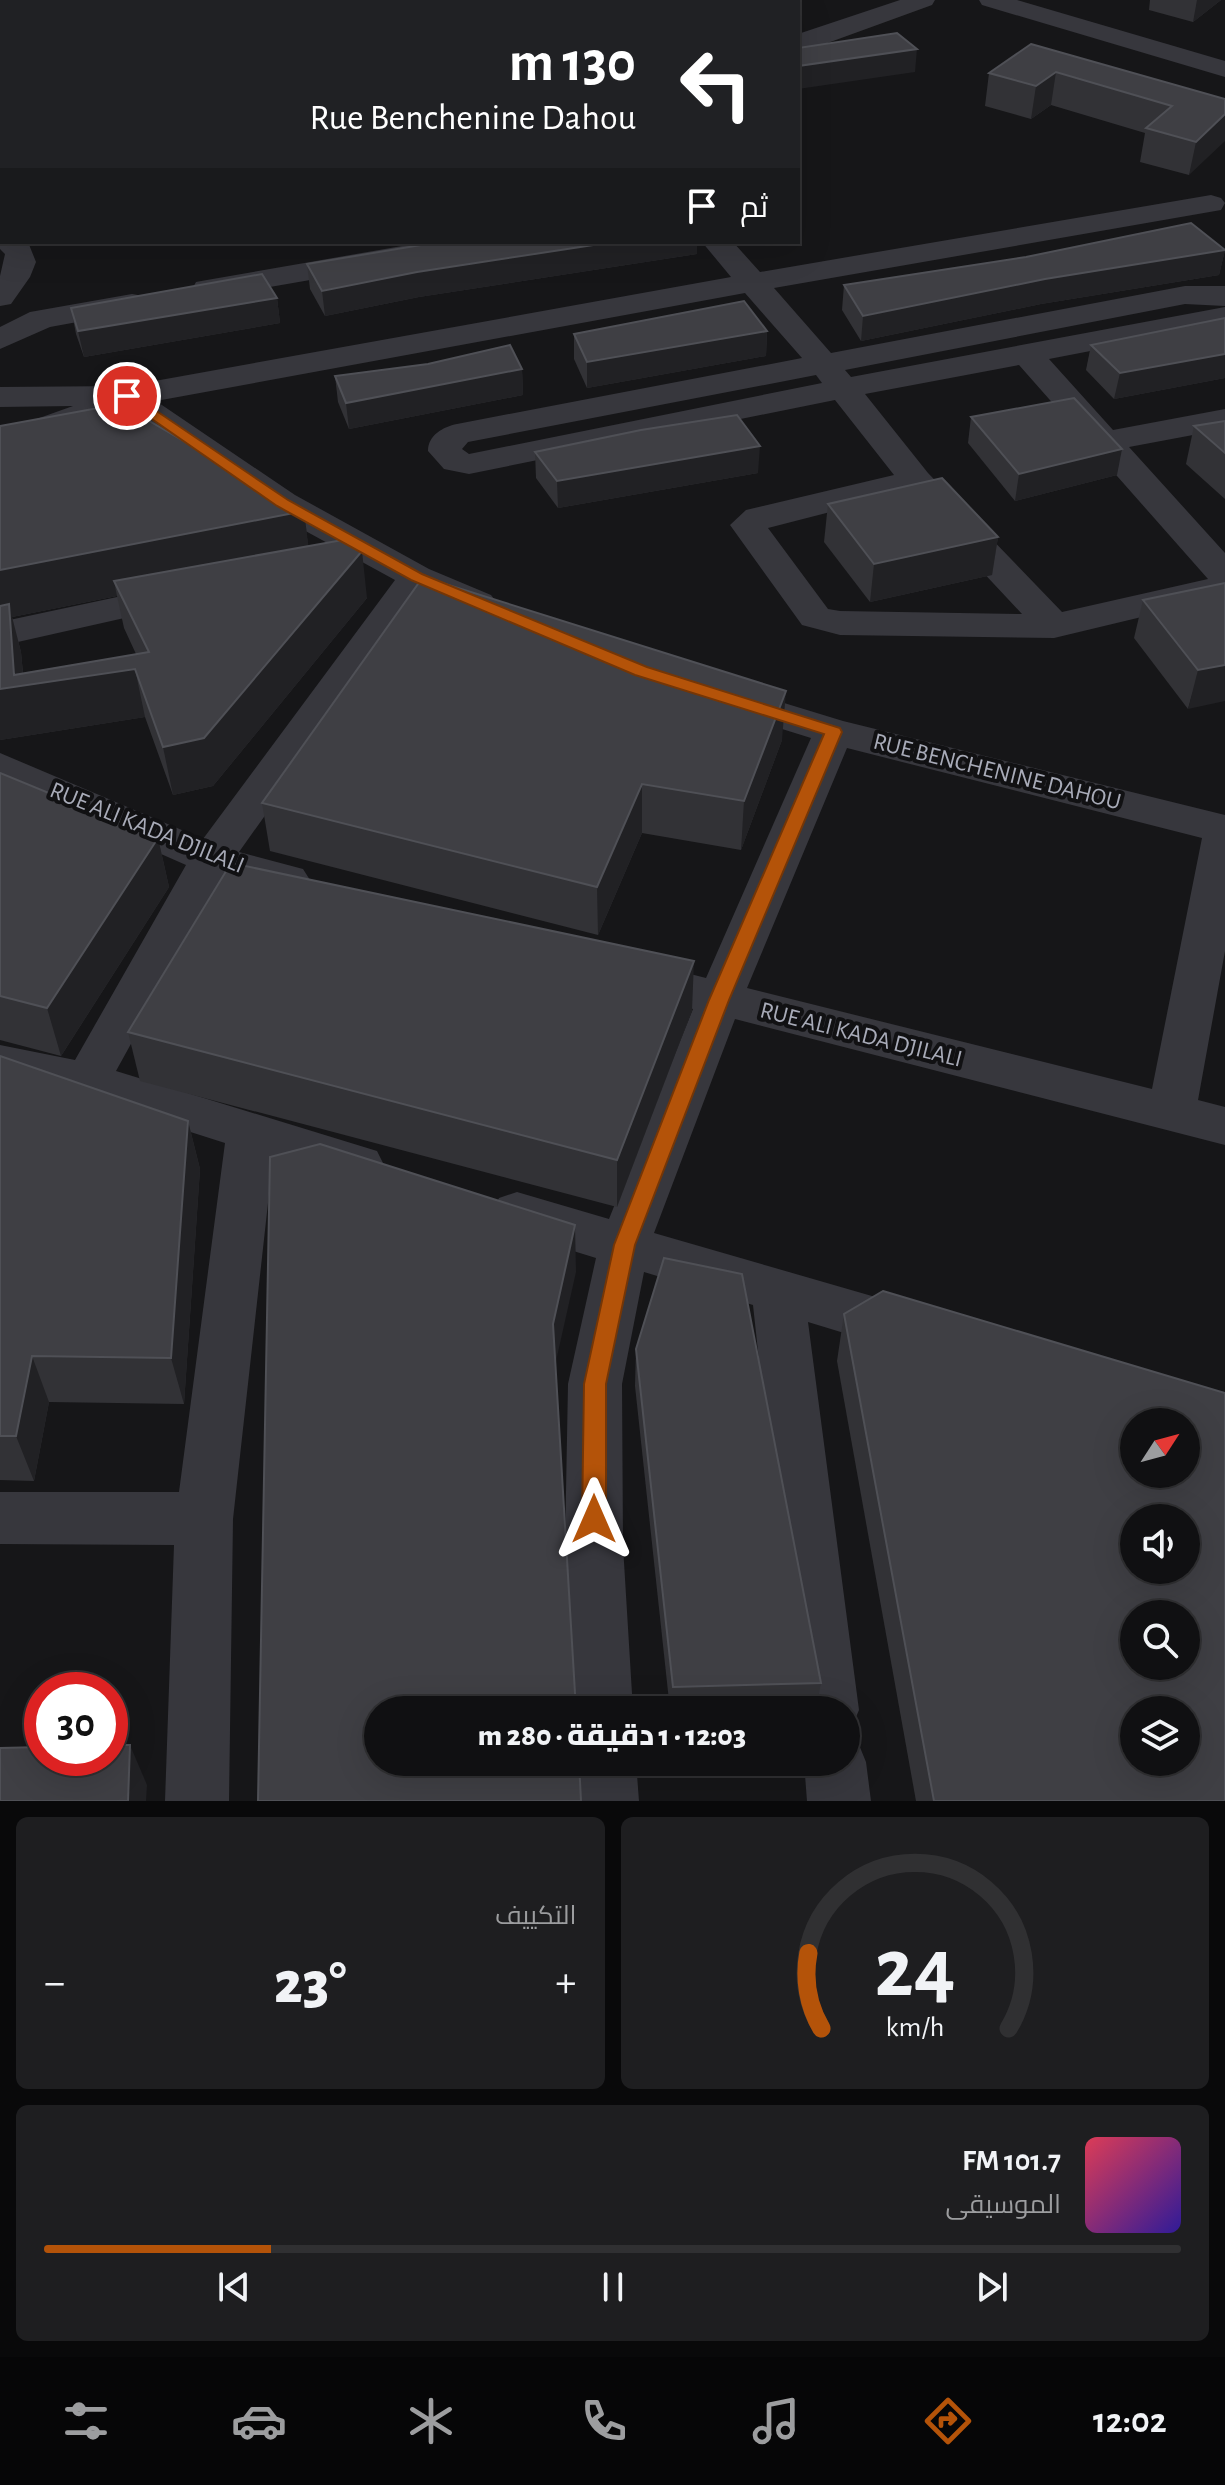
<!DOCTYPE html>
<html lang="ar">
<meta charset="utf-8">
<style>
:root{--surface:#101012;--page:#1e1e20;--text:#f1f3f6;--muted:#9c9d9f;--line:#303032;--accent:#b45309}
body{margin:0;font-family:"Alegreya Sans",Cairo,sans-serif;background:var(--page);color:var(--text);direction:rtl;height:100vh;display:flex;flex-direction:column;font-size:30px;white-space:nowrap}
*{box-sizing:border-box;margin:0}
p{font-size:26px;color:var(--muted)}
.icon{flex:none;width:44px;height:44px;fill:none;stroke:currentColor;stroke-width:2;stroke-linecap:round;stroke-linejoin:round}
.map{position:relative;height:1801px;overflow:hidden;direction:ltr}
.sheet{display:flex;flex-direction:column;gap:16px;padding:16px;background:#09090a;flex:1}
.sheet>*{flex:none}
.top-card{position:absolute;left:0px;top:0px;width:800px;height:244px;box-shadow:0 8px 32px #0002,0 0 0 2px var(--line);direction:rtl;background:#202124;color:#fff;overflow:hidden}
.needle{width:52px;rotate:54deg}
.buttons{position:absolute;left:1120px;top:1408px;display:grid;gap:16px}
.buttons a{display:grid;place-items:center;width:80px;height:80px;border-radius:50%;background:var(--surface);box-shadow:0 8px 32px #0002,0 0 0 2px var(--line);font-size:40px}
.speed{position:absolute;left:24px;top:1672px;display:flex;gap:16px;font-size:40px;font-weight:700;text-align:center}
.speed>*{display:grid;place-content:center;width:104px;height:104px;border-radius:50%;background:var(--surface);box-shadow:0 8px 32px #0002,0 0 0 2px var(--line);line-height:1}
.speed .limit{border:12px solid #d22;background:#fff;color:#111}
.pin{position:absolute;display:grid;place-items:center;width:68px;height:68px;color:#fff;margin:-34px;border:4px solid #fff;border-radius:50%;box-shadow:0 2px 8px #0007}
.me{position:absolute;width:88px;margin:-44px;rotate:0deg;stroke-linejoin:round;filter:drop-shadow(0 0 6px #0008)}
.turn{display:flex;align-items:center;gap:28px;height:168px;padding:0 32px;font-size:36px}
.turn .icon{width:104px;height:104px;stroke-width:2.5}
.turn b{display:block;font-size:56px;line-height:68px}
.then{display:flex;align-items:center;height:76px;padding:0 32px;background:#0003;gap:16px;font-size:30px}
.big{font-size:60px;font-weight:800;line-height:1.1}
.sheet .tile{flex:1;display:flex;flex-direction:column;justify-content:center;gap:12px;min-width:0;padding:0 28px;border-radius:12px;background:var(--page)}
.sheet .dial{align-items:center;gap:0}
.dial svg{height:208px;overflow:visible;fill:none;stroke:var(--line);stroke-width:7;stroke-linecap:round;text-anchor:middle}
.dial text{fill:var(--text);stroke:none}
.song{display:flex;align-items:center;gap:24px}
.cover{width:96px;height:96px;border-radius:12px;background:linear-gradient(135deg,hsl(350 70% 55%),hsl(250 70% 35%))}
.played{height:8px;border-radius:4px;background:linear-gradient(90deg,var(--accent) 20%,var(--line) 20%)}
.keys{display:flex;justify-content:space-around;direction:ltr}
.heat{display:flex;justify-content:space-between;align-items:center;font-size:44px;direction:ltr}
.sheet .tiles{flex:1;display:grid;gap:16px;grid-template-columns:1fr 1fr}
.tile:last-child{grid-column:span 2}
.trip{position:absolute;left:364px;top:1696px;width:496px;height:80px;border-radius:40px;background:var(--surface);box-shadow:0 8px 32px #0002,0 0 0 2px var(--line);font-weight:800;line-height:80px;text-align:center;direction:rtl}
.menu{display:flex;height:128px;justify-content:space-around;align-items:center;background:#060607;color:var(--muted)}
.menu .icon{width:56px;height:56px}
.menu .on{color:var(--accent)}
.menu b{font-size:36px;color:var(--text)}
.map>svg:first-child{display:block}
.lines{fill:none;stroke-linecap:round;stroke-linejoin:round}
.minor{fill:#37373d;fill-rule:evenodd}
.wall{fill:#323236;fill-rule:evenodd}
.shaded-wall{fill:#212124}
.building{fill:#3f3f44;stroke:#4f5056;stroke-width:2;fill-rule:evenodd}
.route{fill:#b45309;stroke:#753606;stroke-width:2}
.labels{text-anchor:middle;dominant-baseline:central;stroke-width:8;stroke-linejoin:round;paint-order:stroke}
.street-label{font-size:24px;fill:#a8abb8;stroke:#111113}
</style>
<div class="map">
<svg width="1225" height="1801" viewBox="0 0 1225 1801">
<rect width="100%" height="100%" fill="#161618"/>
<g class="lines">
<g class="minor">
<polygon points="501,0 525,0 526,2 502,2"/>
<polygon points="654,0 679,0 680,2 655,2"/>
<polygon points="900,0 935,0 932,5 822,45 798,50 798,34"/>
<polygon points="979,0 1017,0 1225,61 1225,77 982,5"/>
<rect x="0" y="154" width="2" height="16"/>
<path d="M1211,195L1221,198L1225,203L1221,210L774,288L831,353L1185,286H1225V306L1185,304L845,370L851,377L1225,307V325L1049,359L1113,430L1225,409V429L1129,447L1225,553V597L1054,638L840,635L802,625L730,525L746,510L894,475L835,400L469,474L444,469L428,451C428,435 443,427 457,424L802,358L745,293L156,401L295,495L429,569L491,595L497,603L491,611L478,614L465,611L423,593L239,852L303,869L310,880L303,891L288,895L223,877L116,1071L377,1151L384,1165L377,1179L359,1185L273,1158L233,1519L229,1801H165L174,1545L0,1544V1492H179L225,1143L87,1099L0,1081V1045L75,1060L186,865L0,783V753L203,839L395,580L269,511L124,409L76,429L0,453V432L73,406L0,407V387L127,386L731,277L702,242H733L760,272ZM1019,365L1208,579L1062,612L928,473L865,394ZM816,375L822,383L469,454L462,449L468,442ZM908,492L1022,614L840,611L828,609L768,528Z"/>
<polygon points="0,235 2,242 28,242 36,262 30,277 11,304 0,306 0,276 5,254 0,249"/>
<polygon points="425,242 492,242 488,248 477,251 207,298 196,296 192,289 196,282 207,280"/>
<polygon points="132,294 143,296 148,303 143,310 50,327 0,349 0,327 30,312"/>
<polygon points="178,584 191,587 197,595 191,603 0,646 0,622"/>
<path d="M728,686L843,721L1225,815V951L1198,1100L1225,1107V1145L735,1019L654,1233L903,1305L922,1312L930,1328L922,1344L903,1351L808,1322L859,1710L850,1731L846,1733V1710H797L753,1305L644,1272L622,1384L623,1546L633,1710H571L565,1546L568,1384L596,1258L499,1228L492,1213L499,1198L517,1192L609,1219L693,1009L619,989L612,977L619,965L635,960L706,978L811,738L714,708L708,699L714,690ZM847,748L1202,838L1152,1089L747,988Z"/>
<polygon points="846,1735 857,1740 866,1762 871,1801 807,1801 804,1762 846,1762"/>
<polygon points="574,1762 636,1762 639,1801 575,1801"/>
</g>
</g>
<g class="wall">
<polygon points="1150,0 1221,0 1193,22 1149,10"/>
<polygon points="1031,44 1225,99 1189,175 1140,162 1145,133 1051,105 1031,119 985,106 989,73"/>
<polygon points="439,242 697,242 697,254 419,297 325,316 310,289 307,264"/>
<polygon points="1225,250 1219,275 1041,304 861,341 842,310 844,285"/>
<polygon points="277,298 280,323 84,357 76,334 71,308"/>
<polygon points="1225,318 1225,378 1114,399 1086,370 1091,345"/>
<polygon points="767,331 766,356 587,388 574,359 574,334"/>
<polygon points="522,369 523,395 349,429 338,402 335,376"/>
<polygon points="971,417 1117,475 1015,501 968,443"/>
<polygon points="1225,421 1225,499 1186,464 1194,426"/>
<path d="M0,426L304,511L308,546L367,598L213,786L173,795L145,717L0,740ZM117,596L124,628L136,654L23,673L21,652L12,617Z"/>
<polygon points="535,452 758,473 558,508 536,478"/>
<polygon points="828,504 998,537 992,575 870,602 824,542"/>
<polygon points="1225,583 1188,709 1134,638 1143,600"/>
<polygon points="782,740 741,850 642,833 598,935 270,851 262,803"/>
<polygon points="0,773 158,838 169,887 61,1056 0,1040"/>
<polygon points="692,1010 617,1207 140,1081 128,1032"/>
<polygon points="0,1056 188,1121 200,1169 184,1404 49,1402 34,1481 0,1480"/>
<polygon points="844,1314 1225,1801 916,1801 837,1361"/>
<polygon points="636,1349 821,1683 816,1710 670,1710 635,1386"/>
</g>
<g class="shaded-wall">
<polygon points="1197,0 1221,0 1193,22"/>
<polygon points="917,49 915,72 798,89 798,66"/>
<polygon points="2,66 2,90 0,90 0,67"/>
<polygon points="1056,72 1051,105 1031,119 1036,86"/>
<polygon points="1225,114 1225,141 1189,175 1196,142"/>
<rect x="0" y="192" width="2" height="25"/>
<polygon points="613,242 697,242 697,254 419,297 325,316 322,291 417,272"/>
<polygon points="1225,250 1219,275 1041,304 861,341 863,316 1045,279"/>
<polygon points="277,298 280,323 84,357 78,331"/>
<polygon points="767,331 766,356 587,388 587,362"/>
<polygon points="1225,354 1225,378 1114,399 1120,373"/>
<polygon points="522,369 523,395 349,429 346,403"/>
<polygon points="760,446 758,473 558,508 557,481"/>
<polygon points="1122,449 1117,475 1015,501 1019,474"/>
<polygon points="304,511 310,558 114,581 117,596 12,617 21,652 24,686 135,669 145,717 0,740 0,570"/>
<polygon points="998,537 992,575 870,602 874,564"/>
<polygon points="362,551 367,598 213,786 173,795 163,747"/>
<polygon points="1225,665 1225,701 1188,709 1198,670"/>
<polygon points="786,691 782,740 741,850 744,801"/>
<polygon points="642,784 642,833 598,935 597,887"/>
<polygon points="158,838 169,887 61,1056 47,1008"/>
<polygon points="694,961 692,1010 617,1207 617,1160"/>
<polygon points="188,1121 200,1169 184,1404 171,1358"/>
<polygon points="575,1225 576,1272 554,1370 553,1324"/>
<polygon points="32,1356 49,1402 34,1481 16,1436"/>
<polygon points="130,1745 147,1785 146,1801 128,1801"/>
</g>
<g class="building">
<polygon points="417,0 509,0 510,2 419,2"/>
<polygon points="630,0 664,0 666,2 615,2"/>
<polygon points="897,33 917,49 798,66 798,48"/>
<polygon points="1031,44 1225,99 1225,114 1196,142 1146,128 1172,106 1056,72 1036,86 989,73"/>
<polygon points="0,47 2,50 2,66 0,67"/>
<rect x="0" y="167" width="2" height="25"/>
<polygon points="1191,223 1225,250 1045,279 863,316 844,285 1026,257"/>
<polygon points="439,242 613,242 417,272 322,291 307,264"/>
<polygon points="262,274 277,298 78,331 71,308"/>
<polygon points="744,301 767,331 587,362 574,334"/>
<polygon points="1225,318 1225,354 1120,373 1091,345"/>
<polygon points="510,345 522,369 346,403 335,376 428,364"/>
<polygon points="1074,398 1122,449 1019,474 971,417"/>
<polygon points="120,404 304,511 0,570 0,426"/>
<polygon points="737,415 760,446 557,481 535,452 641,430"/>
<polygon points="1225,421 1225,453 1194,426"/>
<polygon points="942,478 998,537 874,564 828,504"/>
<polygon points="348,539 362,551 204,738 163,747 135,669 0,689 0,606 9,604 14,675 149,652 114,581"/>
<polygon points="423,577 786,691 744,801 642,784 597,887 262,803"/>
<polygon points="1225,583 1225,665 1198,670 1143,600"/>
<polygon points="0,773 158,838 47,1008 0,996"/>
<polygon points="231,863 694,961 617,1160 128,1032"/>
<polygon points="0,1056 188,1121 171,1358 32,1356 16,1436 0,1436"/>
<polygon points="320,1144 575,1225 553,1324 576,1710 378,1710 378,1762 579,1762 581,1801 258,1801 270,1157"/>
<polygon points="664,1258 742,1274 821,1683 673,1687 636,1349"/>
<path d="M883,1291L1225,1393V1801H934L844,1314ZM1134,1422H1186V1474H1134ZM1134,1518H1186V1570H1134ZM1134,1614H1186V1666H1134ZM1134,1710H1186V1762H1134Z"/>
<polygon points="110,1745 130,1745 128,1801 0,1801 0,1748 42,1747 42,1758 110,1758"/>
</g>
<polygon class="route" points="127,391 288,500 422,574 647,667 840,728 842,732 729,1000 635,1245 606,1384 606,1519 602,1526 594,1530 586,1526 582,1519 584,1384 614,1245 709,1000 824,734 635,675 411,580 277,506 123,399 123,393"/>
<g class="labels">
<g class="street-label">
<text transform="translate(997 772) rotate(14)">RUE BENCHENINE DAHOU</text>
<text transform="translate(147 828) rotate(22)">RUE ALI KADA DJILALI</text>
<text transform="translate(861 1035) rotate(14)">RUE ALI KADA DJILALI</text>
</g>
</g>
</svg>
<div class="buttons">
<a><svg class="needle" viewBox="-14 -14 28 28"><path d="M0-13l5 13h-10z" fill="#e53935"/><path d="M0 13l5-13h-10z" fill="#9c9d9f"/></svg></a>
<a><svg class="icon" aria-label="sound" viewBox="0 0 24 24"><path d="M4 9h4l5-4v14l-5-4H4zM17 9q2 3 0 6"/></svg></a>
<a><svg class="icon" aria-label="search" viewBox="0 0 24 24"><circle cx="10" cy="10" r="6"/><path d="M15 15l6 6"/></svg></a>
<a><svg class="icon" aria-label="layers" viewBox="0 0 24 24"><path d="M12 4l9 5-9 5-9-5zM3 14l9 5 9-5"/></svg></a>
</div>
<div class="speed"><div class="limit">30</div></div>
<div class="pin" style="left:127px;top:396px;background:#d93025"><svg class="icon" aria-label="arrive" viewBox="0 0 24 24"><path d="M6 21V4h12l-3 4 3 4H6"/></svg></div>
<svg class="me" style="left:594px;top:1519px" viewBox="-20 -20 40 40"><path d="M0-17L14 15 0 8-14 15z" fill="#b45309" stroke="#fff" stroke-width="4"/></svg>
<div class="trip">12:03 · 1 دقيقة · 280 m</div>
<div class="top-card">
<div class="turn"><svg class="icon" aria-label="left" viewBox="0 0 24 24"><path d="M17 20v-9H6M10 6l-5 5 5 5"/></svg><div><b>130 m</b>Rue Benchenine Dahou</div></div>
<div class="then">ثم<svg class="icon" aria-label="arrive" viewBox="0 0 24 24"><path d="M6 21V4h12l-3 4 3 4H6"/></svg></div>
</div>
</div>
<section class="sheet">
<div class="tiles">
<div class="tile dial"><svg viewBox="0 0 100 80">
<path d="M14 69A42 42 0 1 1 86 69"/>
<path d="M14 69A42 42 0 0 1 9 40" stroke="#b45309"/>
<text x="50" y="56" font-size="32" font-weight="700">24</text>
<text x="50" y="72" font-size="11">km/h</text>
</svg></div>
<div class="tile"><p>التكييف</p>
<div class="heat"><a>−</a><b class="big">23°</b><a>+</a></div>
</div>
<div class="tile">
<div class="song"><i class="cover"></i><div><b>101.7 FM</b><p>الموسيقى</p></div></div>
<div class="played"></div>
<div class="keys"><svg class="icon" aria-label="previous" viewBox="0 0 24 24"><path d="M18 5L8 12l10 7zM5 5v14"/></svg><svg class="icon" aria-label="pause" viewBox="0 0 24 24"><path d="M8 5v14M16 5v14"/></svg><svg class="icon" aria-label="next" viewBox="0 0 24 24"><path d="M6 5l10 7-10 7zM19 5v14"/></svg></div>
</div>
</div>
</section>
<nav class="menu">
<b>12:02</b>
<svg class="icon on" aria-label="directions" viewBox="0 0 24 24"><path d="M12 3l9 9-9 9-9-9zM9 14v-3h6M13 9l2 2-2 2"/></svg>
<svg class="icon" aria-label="music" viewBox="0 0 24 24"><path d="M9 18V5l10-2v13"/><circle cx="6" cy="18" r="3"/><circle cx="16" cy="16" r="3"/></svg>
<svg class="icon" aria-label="phone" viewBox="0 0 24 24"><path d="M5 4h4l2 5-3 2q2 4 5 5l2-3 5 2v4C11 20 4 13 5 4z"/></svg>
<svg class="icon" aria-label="climate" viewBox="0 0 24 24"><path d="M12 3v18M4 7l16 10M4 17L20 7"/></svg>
<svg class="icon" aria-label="car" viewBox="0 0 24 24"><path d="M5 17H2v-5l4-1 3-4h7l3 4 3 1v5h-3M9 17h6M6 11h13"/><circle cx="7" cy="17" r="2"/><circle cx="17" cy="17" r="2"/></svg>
<svg class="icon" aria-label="filters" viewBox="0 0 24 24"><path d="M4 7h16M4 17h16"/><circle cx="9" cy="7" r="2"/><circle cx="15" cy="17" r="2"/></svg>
</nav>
